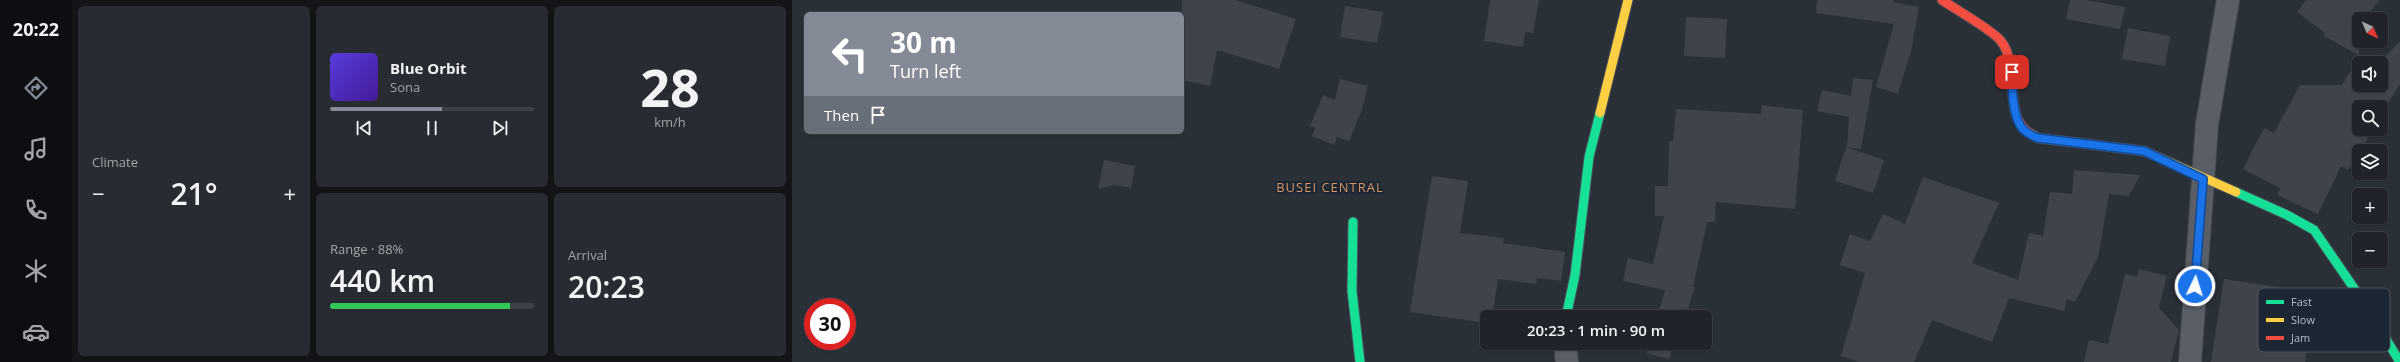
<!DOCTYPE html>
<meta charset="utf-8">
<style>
:root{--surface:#20242a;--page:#282c32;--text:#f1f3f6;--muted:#a2a4a8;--line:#3d4147;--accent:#848b96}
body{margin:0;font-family:"Open Sans",sans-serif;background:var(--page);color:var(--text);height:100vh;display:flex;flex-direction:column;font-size:15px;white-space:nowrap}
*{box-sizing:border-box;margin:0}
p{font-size:13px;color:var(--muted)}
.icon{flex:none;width:22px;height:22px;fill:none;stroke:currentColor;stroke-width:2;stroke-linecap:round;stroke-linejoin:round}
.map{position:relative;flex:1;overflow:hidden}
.drawer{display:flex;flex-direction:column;gap:6px;padding:6px;background:#121417;width:720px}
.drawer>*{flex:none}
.top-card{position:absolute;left:12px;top:12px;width:380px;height:122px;border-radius:6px;box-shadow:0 1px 3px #0004,0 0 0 1px var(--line);background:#848b96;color:#fff;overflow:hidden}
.needle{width:26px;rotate:136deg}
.controls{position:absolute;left:1560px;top:12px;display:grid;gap:8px}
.controls a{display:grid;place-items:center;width:36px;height:36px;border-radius:6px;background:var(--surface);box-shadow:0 1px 3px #0004,0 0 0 1px var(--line);font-size:20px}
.speed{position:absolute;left:12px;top:298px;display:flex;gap:8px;font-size:20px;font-weight:700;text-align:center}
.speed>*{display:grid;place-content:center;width:52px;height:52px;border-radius:50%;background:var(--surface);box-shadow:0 1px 3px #0004,0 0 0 1px var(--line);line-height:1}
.speed .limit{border:6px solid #d22;background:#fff;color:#111}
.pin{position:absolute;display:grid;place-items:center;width:34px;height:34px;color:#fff;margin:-17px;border-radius:8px;box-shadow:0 2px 6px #0006}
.me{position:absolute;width:44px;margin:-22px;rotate:4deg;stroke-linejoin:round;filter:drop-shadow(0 0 3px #0008)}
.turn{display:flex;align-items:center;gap:14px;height:84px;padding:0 20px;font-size:18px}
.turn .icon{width:52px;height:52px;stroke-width:2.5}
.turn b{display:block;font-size:28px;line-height:34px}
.then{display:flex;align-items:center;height:38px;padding:0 20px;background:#0003;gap:8px;font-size:15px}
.big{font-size:30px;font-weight:600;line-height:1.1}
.drawer .card{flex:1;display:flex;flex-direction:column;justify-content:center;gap:6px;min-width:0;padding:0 14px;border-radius:6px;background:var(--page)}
.drawer .dial{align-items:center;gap:0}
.dial b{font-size:52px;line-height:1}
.song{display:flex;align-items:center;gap:12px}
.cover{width:48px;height:48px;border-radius:6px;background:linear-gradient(135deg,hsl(250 70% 55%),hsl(260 70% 35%))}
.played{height:4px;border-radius:2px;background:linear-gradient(90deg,var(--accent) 55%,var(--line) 55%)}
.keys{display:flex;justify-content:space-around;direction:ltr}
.heat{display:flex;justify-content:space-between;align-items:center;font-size:22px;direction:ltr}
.charge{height:6px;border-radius:3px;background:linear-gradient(90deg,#34c759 88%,var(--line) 0)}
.drawer .tiles{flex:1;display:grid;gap:6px;grid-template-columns:repeat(3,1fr)}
.card:first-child{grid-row:span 2}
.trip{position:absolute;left:688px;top:310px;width:232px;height:40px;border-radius:6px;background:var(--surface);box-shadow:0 1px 3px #0004,0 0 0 1px var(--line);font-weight:600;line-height:40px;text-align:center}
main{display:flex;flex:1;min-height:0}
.dock{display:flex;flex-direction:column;width:72px;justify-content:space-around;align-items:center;background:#0d0e11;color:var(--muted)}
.dock .icon{width:28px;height:28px}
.dock .current{color:var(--accent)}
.dock b{font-size:18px;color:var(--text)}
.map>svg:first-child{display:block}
.building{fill:#3f444c}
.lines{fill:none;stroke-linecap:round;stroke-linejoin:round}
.street-casing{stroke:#484c55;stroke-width:24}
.fast-casing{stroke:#484c55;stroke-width:11}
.slow-casing{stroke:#484c55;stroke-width:11}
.jam-casing{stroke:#484c55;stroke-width:11}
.street{stroke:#5a5e66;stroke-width:22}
.fast{stroke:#16e098;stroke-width:9}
.slow{stroke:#ffcf43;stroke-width:9}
.jam{stroke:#f24e42;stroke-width:9}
.route-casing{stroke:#114b97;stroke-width:10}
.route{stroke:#1a73e8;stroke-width:7}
.labels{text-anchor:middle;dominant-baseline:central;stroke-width:4;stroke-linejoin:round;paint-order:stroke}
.quarter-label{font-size:13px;letter-spacing:1px;fill:#d59563;stroke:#1d2633}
.key{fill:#1d2633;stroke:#4a5360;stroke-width:1}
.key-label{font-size:11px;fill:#b4bcc9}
</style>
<main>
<nav class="dock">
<b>20:22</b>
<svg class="icon current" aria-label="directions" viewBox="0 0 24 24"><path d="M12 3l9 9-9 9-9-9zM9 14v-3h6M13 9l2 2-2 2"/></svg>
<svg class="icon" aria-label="music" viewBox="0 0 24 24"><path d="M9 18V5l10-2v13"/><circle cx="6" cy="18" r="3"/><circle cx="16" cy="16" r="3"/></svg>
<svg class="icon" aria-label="phone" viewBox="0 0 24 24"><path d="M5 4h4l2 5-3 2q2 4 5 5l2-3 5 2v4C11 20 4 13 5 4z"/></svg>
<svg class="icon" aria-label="climate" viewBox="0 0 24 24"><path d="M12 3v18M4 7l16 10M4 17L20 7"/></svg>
<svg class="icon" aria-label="car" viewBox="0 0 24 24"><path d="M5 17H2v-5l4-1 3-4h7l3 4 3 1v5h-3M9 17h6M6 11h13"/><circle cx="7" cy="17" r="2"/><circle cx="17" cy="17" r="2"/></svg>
</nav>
<section class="drawer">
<div class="tiles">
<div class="card"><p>Climate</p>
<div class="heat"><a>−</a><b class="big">21°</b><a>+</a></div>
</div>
<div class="card">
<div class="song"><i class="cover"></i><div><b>Blue Orbit</b><p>Sona</p></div></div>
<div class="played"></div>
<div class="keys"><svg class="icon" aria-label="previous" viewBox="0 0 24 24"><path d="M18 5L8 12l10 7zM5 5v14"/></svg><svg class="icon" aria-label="pause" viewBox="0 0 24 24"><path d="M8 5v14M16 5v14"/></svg><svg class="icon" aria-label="next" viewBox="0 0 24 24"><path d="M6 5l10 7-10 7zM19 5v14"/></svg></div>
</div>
<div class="card dial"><b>28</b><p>km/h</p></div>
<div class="card"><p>Range · 88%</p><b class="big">440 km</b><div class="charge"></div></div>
<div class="card"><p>Arrival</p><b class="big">20:23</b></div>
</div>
</section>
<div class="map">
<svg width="1608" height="362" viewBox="0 0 1608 362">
<rect width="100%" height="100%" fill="#2a3038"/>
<g class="building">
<polygon points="390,0 443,0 504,19 487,69 425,50 418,86 390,80"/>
<polygon points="698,0 747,0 741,33 733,32 731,47 692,41"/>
<polygon points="1025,0 1102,0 1101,2 1127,7 1119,51 1106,94 1084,87 1102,24 1024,13"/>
<polygon points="1278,0 1294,0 1333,7 1328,29 1274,19"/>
<polygon points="1514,0 1588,0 1571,19 1567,19 1567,55 1532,36 1533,33 1505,12"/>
<polygon points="553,6 591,12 585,43 548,37"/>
<polygon points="894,17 935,19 933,58 892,56"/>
<polygon points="1336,28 1378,36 1373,66 1330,59"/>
<polygon points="1608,42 1608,84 1589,115 1589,107 1567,107 1567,129 1581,129 1580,132 1556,170 1549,166 1526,214 1485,195 1488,188 1451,169 1472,128 1482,133 1508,85 1550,85 1567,57 1567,85 1589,85 1589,63 1586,63"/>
<polygon points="1061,78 1081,80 1069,149 1055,147 1057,117 1025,111 1030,90 1059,96"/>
<polygon points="548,79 576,86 570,110 557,141 545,137 542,145 520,136 523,128 518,126 531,95 543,100"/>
<polygon points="970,105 1011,110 1003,209 924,202 923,222 915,222 901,287 903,287 896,309 893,308 891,317 865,317 873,290 831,281 836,258 861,264 872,216 863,216 863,186 876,186 877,141 881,141 884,109 969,114"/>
<polygon points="1054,147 1092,160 1081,193 1043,181"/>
<polygon points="312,160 343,166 339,188 323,185 306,189"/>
<polygon points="1282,170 1348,175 1337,196 1317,194 1306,257 1283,302 1275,299 1272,311 1217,298 1200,342 1140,320 1122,362 1068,362 1049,356 1073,273 1048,265 1058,234 1078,241 1091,214 1113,224 1131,177 1207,203 1180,263 1226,280 1237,233 1251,236 1258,192 1280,194"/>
<polygon points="640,176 676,181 668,233 712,238 711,243 773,252 769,281 745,278 744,284 706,279 700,317 695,317 695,323 618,312"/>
<polygon points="1347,269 1375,276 1367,308 1387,330 1379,362 1292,362 1297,340 1316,344 1333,274 1345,277"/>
<polygon points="1432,279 1524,293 1513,362 1419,362"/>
<polygon points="857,343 882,343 877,359 854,353"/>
</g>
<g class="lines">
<g class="street-casing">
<g id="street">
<polyline points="773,343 775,362"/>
<polyline points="1398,362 1415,124 1436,0"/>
</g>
</g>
<g class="fast-casing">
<g id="fast">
<polyline points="1444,192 1495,215 1522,230 1568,297 1608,362"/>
<polyline points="561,222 560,291 568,362"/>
<polyline points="774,317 783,275 797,157 808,113"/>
</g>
</g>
<g class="slow-casing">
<g id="slow">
<polyline points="808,113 836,0"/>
<polyline points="1239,134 1246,138 1352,151 1444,192"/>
</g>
</g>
<g class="jam-casing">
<path id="jam" d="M1150,0C1163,9 1200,30 1208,40C1230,65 1209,118 1239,134"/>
</g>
<use href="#street" class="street"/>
<use href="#fast" class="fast"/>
<use href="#slow" class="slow"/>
<use href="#jam" class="jam"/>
</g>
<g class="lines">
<g class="route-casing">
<path id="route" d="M1220,72C1220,86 1220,120 1232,130C1236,134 1241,136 1246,138L1352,151L1411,179L1403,286"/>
</g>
<use href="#route" class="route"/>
</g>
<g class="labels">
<g class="quarter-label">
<text x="538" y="187">BUSEI CENTRAL</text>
</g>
</g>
<rect x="1466" y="288" width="132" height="64" rx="6" class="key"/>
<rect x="1474" y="300" width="18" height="4" fill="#16e098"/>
<rect x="1474" y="318" width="18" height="4" fill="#ffcf43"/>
<rect x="1474" y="336" width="18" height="4" fill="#f24e42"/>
<g class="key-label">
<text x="1499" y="306">Fast</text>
<text x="1499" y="324">Slow</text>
<text x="1499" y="342">Jam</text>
</g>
</svg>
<div class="controls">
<a><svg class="needle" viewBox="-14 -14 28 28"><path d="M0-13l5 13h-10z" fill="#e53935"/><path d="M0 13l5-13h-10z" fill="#a2a4a8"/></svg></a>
<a><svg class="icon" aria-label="sound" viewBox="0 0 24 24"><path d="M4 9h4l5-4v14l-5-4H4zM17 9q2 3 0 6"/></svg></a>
<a><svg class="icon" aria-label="search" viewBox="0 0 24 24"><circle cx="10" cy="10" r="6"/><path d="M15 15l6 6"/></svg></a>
<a><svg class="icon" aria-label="layers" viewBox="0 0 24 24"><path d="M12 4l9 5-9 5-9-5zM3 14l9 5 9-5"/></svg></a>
<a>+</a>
<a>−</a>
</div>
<div class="speed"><div class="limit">30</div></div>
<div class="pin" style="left:1220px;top:72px;background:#d93025"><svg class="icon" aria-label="arrive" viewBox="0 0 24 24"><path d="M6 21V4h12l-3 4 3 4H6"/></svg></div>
<svg class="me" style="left:1403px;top:286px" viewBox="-20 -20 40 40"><circle r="17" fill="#1a73e8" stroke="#fff" stroke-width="3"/><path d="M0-11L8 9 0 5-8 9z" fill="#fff"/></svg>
<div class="trip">20:23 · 1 min · 90 m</div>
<div class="top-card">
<div class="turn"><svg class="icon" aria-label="left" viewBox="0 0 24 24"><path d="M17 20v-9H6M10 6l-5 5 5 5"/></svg><div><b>30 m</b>Turn left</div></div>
<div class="then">Then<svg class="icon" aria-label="arrive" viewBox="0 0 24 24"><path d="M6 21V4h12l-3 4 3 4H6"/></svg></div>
</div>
</div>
</main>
